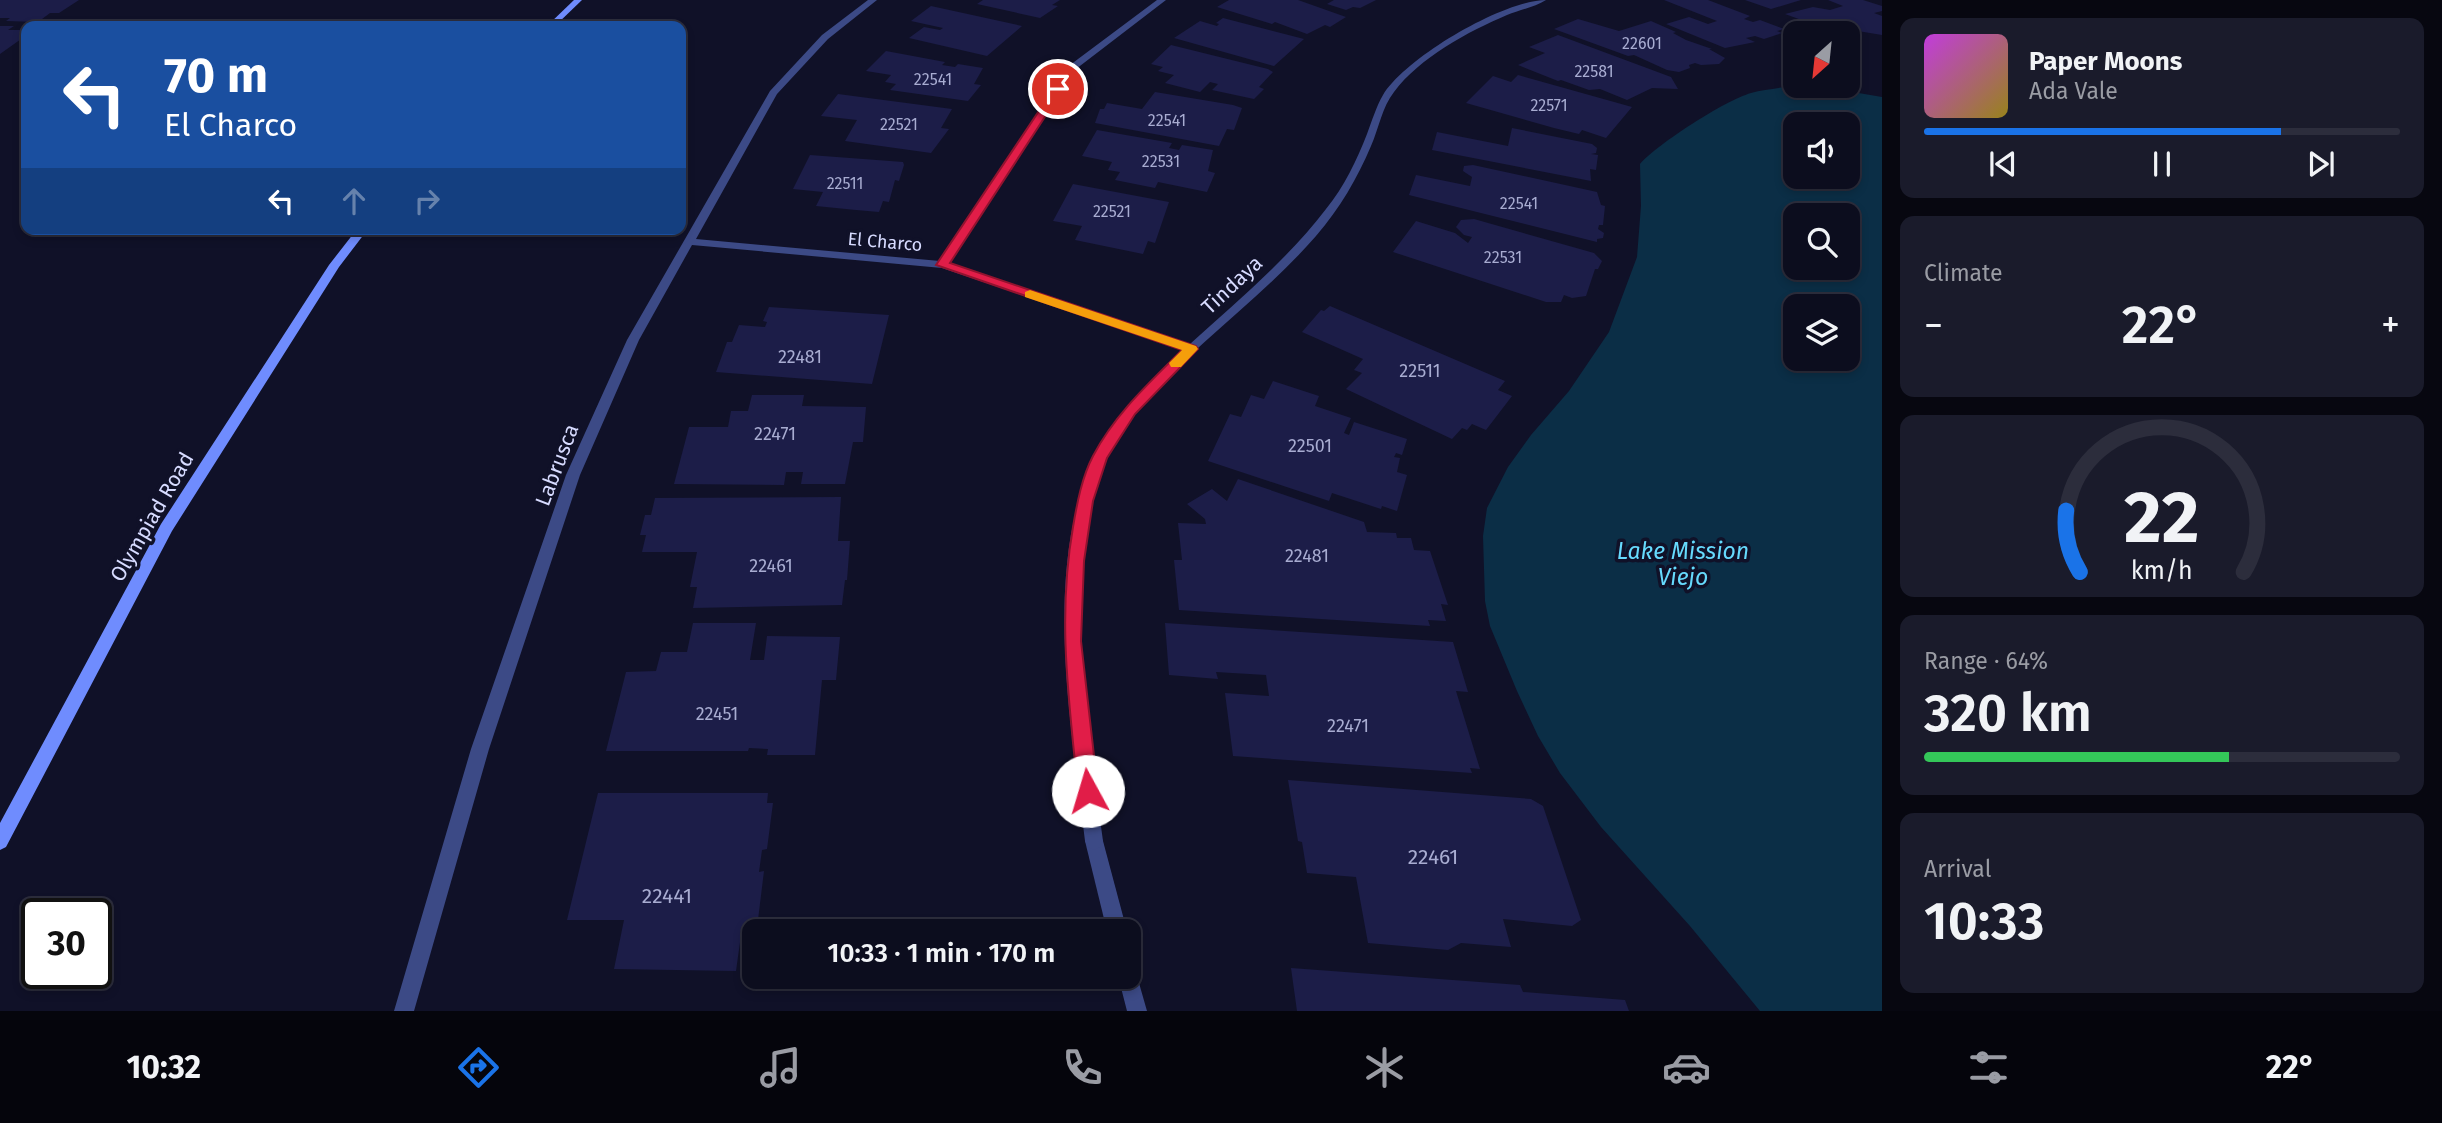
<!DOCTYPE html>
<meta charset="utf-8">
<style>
:root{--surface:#0c0d1e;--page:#1a1b2b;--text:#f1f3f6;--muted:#9a9ca4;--line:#2c2d3c;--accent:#1a73e8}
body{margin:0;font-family:"Fira Sans",sans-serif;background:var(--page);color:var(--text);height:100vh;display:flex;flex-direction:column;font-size:26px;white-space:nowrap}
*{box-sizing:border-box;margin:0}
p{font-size:23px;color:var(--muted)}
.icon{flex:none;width:38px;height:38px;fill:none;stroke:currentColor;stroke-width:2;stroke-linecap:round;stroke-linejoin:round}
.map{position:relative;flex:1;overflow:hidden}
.details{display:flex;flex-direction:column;gap:18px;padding:18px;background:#070710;width:560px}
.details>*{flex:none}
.banner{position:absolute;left:21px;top:21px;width:665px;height:214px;border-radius:14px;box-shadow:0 4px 10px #0003,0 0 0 2px var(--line);background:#1a4fa0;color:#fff;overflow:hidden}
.needle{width:46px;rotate:207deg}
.tools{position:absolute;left:1783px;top:21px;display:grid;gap:14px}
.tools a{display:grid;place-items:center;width:77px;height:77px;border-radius:14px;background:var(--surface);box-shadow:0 4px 10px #0003,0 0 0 2px var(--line);font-size:35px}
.speed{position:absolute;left:21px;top:898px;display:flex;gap:14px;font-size:35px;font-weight:700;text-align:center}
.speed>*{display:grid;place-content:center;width:91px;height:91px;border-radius:50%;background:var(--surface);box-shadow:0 4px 10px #0003,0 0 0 2px var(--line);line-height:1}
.speed .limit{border:4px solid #111;border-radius:10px;background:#fff;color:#111}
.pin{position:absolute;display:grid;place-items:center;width:60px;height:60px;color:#fff;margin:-30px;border:4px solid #fff;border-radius:50%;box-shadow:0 2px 7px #0007}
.me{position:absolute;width:77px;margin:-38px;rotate:354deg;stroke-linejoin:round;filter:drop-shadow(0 0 5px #0008)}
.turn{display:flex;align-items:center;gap:24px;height:147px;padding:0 28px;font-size:32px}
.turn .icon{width:91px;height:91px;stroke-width:2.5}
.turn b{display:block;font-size:49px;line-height:60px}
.lanes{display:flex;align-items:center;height:66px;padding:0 28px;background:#0003;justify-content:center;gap:35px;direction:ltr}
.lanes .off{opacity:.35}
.big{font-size:52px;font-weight:600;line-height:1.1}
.details .tile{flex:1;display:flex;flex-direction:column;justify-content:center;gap:10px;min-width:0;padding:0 24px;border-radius:14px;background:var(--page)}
.details .dial{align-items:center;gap:0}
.dial svg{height:182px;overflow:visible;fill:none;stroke:var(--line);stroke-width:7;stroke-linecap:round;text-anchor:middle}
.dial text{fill:var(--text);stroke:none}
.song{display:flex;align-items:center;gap:21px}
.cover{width:84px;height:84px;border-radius:10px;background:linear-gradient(135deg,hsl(290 70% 55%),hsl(50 70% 35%))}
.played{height:7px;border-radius:4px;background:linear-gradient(90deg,var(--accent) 75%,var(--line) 75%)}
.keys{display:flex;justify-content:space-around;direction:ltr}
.heat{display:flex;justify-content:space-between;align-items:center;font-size:38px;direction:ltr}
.charge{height:10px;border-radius:5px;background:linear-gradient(90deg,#34c759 64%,var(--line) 0)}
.trip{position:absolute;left:742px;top:919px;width:399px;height:70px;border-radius:14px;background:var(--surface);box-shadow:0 4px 10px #0003,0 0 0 2px var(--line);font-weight:600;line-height:70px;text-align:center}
.tabs{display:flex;height:112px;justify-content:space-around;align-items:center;background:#05050c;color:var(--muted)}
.tabs .icon{width:49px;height:49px}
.tabs .selected{color:var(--accent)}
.tabs b{font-size:32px;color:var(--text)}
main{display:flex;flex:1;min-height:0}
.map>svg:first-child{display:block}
.water{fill:#0b2e46;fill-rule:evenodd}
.building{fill:#1c1d48}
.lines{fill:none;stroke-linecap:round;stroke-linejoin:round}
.lane{fill:#3c4a86;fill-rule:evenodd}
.street{fill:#3c4a86;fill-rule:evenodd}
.secondary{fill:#6f8cfe;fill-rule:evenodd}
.route{fill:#e11d48;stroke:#92132f;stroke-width:2}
.slow{fill:#f59e0b}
.labels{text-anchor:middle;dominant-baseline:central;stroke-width:7;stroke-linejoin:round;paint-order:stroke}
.far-number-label{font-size:16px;fill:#a8acd1}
.far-street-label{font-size:18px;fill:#d7dbff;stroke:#101128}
.number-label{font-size:18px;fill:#a8acd1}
.street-label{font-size:21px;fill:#d7dbff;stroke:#101128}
.near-number-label{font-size:21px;fill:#a8acd1}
.water-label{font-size:23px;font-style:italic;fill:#66dafd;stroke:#101128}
</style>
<main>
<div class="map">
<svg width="1882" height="1011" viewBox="0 0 1882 1011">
<rect width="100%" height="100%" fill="#101128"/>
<path class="water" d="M1784,87L1841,90L1882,97V1011H1760L1690,926L1601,827L1560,773L1538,736L1517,691L1490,626L1485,601L1483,536L1487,508L1508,467L1531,435L1569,391L1609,332L1637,257L1641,206L1640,164C1659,143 1724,101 1751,93C1761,90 1773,89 1784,87ZM1796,124H1848V177H1796ZM1796,215H1848V268H1796ZM1796,306H1848V359H1796Z"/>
<g class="building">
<polygon points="0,0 79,0 59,13 50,13 38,22 6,21 10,18 0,18"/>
<polygon points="983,0 1060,0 1052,5 1058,6 1040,18 977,4"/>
<polygon points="1229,0 1298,0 1346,17 1330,27 1325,25 1307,34 1275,22 1272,24 1217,7"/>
<polygon points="1334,0 1376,0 1360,8 1353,7 1346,10 1327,4"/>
<polygon points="1664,0 1708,0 1750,16 1744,19 1753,22 1760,20 1784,29 1777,31 1782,33 1764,39 1755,36 1746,38 1755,42 1725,48 1666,24 1689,17 1708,24 1717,21"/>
<polygon points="1745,0 1801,0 1771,9"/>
<polygon points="1828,0 1863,0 1882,6 1882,11 1874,13 1882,16 1882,35 1852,30 1830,22 1818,26 1785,14 1813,7 1830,10 1843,6"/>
<polygon points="931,6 1022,26 987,56 909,38 924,27 940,30 943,28 911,21"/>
<polygon points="1223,18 1304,39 1274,66 1174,38 1200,21 1217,26 1219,24 1216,23"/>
<polygon points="1578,19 1619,31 1651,21 1676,32 1673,33 1686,40 1712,49 1709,49 1725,58 1719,64 1701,65 1695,63 1689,65 1690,68 1679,72 1667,70 1634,55 1628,56 1554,29"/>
<polygon points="0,26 14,26 8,30 26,30 19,37 24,37 0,54"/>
<polygon points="1558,35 1671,77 1678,89 1652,88 1627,100 1600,89 1589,90 1561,80 1558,81 1518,65 1545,53 1529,47"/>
<polygon points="1171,45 1268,69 1273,72 1259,87 1264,89 1254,99 1212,90 1218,84 1210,82 1200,92 1165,83 1174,75 1158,71 1163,67 1151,64"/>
<polygon points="886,51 945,62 942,65 955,67 958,64 983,68 974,84 981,85 968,101 890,90 896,84 885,82 891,75 866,71"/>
<polygon points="1518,75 1632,107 1606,138 1582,130 1579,134 1554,128 1466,103 1493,76 1511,82"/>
<polygon points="1155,92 1233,105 1242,108 1234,130 1227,129 1219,146 1095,123 1100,109 1104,109 1107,103 1142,109"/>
<polygon points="838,94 952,109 941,128 949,129 931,153 845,141 857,120 821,116"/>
<polygon points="1512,128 1592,144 1597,148 1596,153 1591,154 1598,155 1596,170 1590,169 1591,181 1432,150 1437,132 1508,146"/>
<polygon points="1097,130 1172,143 1169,148 1179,150 1182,145 1213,150 1208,171 1215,173 1207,192 1158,182 1155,188 1115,180 1120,172 1108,170 1112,162 1082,156"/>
<polygon points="810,155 903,162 904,165 899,181 895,180 889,202 883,201 879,212 856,210 816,206 823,192 793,189"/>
<polygon points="1473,165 1597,192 1601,205 1605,206 1603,225 1599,225 1598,229 1604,233 1603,238 1597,239 1597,242 1409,195 1416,175 1470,186 1472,177 1463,171 1464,166"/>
<polygon points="1073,184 1169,202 1155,243 1148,241 1143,254 1075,240 1082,226 1053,221"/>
<polygon points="1474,219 1594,253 1602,261 1598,269 1595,269 1586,296 1572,298 1564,295 1561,302 1546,302 1393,252 1416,221 1455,233 1468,243 1472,237 1464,235 1456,227 1461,220"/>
<polygon points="1330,306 1505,381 1498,390 1512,396 1486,430 1472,424 1467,430 1462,428 1452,439 1346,389 1362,373 1354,370 1363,359 1302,332 1321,310 1324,311"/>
<polygon points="769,307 889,315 872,384 716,372 727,342 732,342 739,325 765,327 767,322 763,321"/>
<polygon points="1273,381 1319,396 1315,406 1351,418 1344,433 1349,435 1354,422 1407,439 1402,455 1396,453 1394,457 1400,458 1397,472 1407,475 1397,511 1382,506 1381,509 1332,493 1329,501 1208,461 1230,414 1241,417 1251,395 1264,399"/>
<polygon points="752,395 804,395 802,406 866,407 863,442 853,442 845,484 801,484 803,472 786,472 784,485 674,484 689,427 728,427 731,411 748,411"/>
<polygon points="1238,479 1364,522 1367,532 1396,533 1397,538 1411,538 1414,550 1430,551 1448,605 1441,604 1446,621 1428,620 1430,626 1179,610 1174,560 1182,560 1178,523 1206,524 1205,519 1187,504 1212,489 1227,501"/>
<polygon points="841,497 838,541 850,541 847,580 845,580 842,605 693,608 697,587 690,587 697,552 642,552 646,535 640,535 645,515 651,515 655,498"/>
<polygon points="693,623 756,623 750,660 764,660 767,636 840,637 836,680 822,680 815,755 767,755 768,749 749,748 748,751 606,751 626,672 656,671 661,652 687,652"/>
<polygon points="1165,623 1453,642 1468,692 1456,691 1480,769 1470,768 1472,773 1233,756 1225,693 1269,696 1266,675 1216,672 1218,679 1169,675"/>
<polygon points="1288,780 1531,799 1543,806 1581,920 1572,926 1503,919 1511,947 1461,943 1448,950 1368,943 1356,877 1307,873 1302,842 1298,841"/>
<polygon points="598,793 768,793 767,803 773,803 767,849 762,850 759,872 764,871 757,928 742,928 736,971 614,969 624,920 567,920"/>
<polygon points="1291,968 1520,985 1523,992 1625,1000 1629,1011 1297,1011"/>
</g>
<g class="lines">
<g class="lane">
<polygon points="1094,832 1100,835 1103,841 1127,931 1107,931 1085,841 1088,835"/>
<polygon points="1129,966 1135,969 1147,1011 1127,1011 1118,976 1129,976"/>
</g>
<path class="street" d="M868,0H877L828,39L777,94L696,239L940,261L1070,65L1157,0H1166L1076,69L949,264L1190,344C1237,301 1287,260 1326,209C1344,187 1357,160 1367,134C1372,121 1376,107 1383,95C1405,58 1503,0 1546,0C1535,7 1519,10 1507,15C1469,31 1419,58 1394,92C1382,107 1379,128 1371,146C1357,179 1340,208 1316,236C1263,297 1195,344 1141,405C1047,513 1086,712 1103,841L1100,847L1094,850L1088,847L1085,841C1071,723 1042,568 1095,456C1116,414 1149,382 1183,350L942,268L692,245L639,340L580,475L489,749L414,1011H394L471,749L566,475L627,340L770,91L822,35Z"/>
<g class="secondary">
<polygon points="574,0 582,0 555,26 547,26"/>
<polygon points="357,229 368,229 339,267 172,531 6,847 0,850 0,823 161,524 329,265"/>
</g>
</g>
<path class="route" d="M1055,87L1063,89L950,263L1196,346L1198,349L1135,414L1107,458L1093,501L1084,561L1081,641L1098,791L1095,798L1088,801L1081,798L1078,791C1069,701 1057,618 1073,527C1077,503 1082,477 1093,456C1115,414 1149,383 1182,350L936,265Z"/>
<polygon class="slow" points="1030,290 1196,346 1198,349 1181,367 1171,367 1169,363 1182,350 1025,297 1025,292"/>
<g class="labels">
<g class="far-number-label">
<text x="1642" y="43">22601</text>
<text x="1594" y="71">22581</text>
<text x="933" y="79">22541</text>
<text x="1549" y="105">22571</text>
<text x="1167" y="120">22541</text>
<text x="899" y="124">22521</text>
<text x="1161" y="161">22531</text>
<text x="845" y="183">22511</text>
<text x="1519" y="203">22541</text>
<text x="1112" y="211">22521</text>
<text x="1503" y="257">22531</text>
</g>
<g class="far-street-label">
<text transform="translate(885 242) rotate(5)">El Charco</text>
</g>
<g class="number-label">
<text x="800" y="357">22481</text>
<text x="1420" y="371">22511</text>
<text x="775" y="434">22471</text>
<text x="1310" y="446">22501</text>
<text x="1307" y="556">22481</text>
<text x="771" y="566">22461</text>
<text x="717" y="714">22451</text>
<text x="1348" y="726">22471</text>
</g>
<g class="street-label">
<text transform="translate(1232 285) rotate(-43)">Tindaya</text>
<text transform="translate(557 465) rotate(-69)">Labrusca</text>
<text transform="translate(152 517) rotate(-60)">Olympiad Road</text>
</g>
<g class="near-number-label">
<text x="1433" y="857">22461</text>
<text x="667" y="896">22441</text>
</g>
<g class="water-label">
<text x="1683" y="551">Lake Mission<tspan x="1683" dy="26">Viejo</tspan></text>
</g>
</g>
</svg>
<div class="tools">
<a><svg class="needle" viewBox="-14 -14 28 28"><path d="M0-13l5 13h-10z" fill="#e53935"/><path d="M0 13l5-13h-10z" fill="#9a9ca4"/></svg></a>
<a><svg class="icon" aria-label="sound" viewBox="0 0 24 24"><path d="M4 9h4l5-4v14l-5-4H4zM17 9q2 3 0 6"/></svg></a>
<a><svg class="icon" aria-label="search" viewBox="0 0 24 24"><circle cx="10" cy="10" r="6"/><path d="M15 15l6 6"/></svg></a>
<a><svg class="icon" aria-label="layers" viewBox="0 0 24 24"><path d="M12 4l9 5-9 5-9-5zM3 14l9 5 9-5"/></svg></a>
</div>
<div class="speed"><div class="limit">30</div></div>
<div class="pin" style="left:1058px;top:89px;background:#d93025"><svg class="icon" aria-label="arrive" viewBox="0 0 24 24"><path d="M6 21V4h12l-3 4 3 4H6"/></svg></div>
<svg class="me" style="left:1088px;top:791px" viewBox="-20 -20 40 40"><circle r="19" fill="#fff"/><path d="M0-13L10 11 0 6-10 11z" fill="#e11d48"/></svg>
<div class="trip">10:33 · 1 min · 170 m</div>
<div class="banner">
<div class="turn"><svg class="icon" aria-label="left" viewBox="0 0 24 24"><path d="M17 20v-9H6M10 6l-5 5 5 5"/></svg><div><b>70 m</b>El Charco</div></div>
<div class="lanes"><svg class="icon" aria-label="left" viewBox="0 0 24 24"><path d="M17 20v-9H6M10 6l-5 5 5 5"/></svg><svg class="icon off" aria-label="ahead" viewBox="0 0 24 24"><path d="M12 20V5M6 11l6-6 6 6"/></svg><svg class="icon off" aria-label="right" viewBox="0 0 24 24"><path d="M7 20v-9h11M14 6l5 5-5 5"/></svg></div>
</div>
</div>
<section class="details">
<div class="tile">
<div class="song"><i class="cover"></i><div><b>Paper Moons</b><p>Ada Vale</p></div></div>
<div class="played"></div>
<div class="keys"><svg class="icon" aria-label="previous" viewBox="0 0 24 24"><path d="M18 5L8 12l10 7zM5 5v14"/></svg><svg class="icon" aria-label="pause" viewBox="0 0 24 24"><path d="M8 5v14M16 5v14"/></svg><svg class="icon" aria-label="next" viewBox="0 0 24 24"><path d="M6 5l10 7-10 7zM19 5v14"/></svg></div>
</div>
<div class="tile"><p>Climate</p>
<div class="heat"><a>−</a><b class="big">22°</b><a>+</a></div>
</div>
<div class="tile dial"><svg viewBox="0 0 100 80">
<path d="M14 69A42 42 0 1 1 86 69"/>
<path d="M14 69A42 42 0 0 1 8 42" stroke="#1a73e8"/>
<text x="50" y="56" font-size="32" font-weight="700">22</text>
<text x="50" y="72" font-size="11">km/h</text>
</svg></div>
<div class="tile"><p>Range · 64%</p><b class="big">320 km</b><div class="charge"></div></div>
<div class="tile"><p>Arrival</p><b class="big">10:33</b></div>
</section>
</main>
<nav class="tabs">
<b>10:32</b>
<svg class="icon selected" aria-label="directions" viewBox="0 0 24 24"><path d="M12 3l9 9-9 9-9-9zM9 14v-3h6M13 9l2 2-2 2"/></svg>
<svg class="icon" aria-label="music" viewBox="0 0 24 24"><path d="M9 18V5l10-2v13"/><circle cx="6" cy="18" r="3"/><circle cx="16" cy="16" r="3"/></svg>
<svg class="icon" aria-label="phone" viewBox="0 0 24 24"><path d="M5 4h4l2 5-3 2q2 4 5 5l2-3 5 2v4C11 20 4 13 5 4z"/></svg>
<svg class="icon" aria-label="climate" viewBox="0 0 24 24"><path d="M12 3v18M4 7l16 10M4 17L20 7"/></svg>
<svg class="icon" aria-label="car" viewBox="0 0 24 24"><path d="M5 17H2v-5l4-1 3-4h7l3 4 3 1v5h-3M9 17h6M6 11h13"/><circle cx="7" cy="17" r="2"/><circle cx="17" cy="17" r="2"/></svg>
<svg class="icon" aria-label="filters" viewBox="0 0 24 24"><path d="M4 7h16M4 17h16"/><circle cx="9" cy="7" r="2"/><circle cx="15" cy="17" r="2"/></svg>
<b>22°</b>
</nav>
